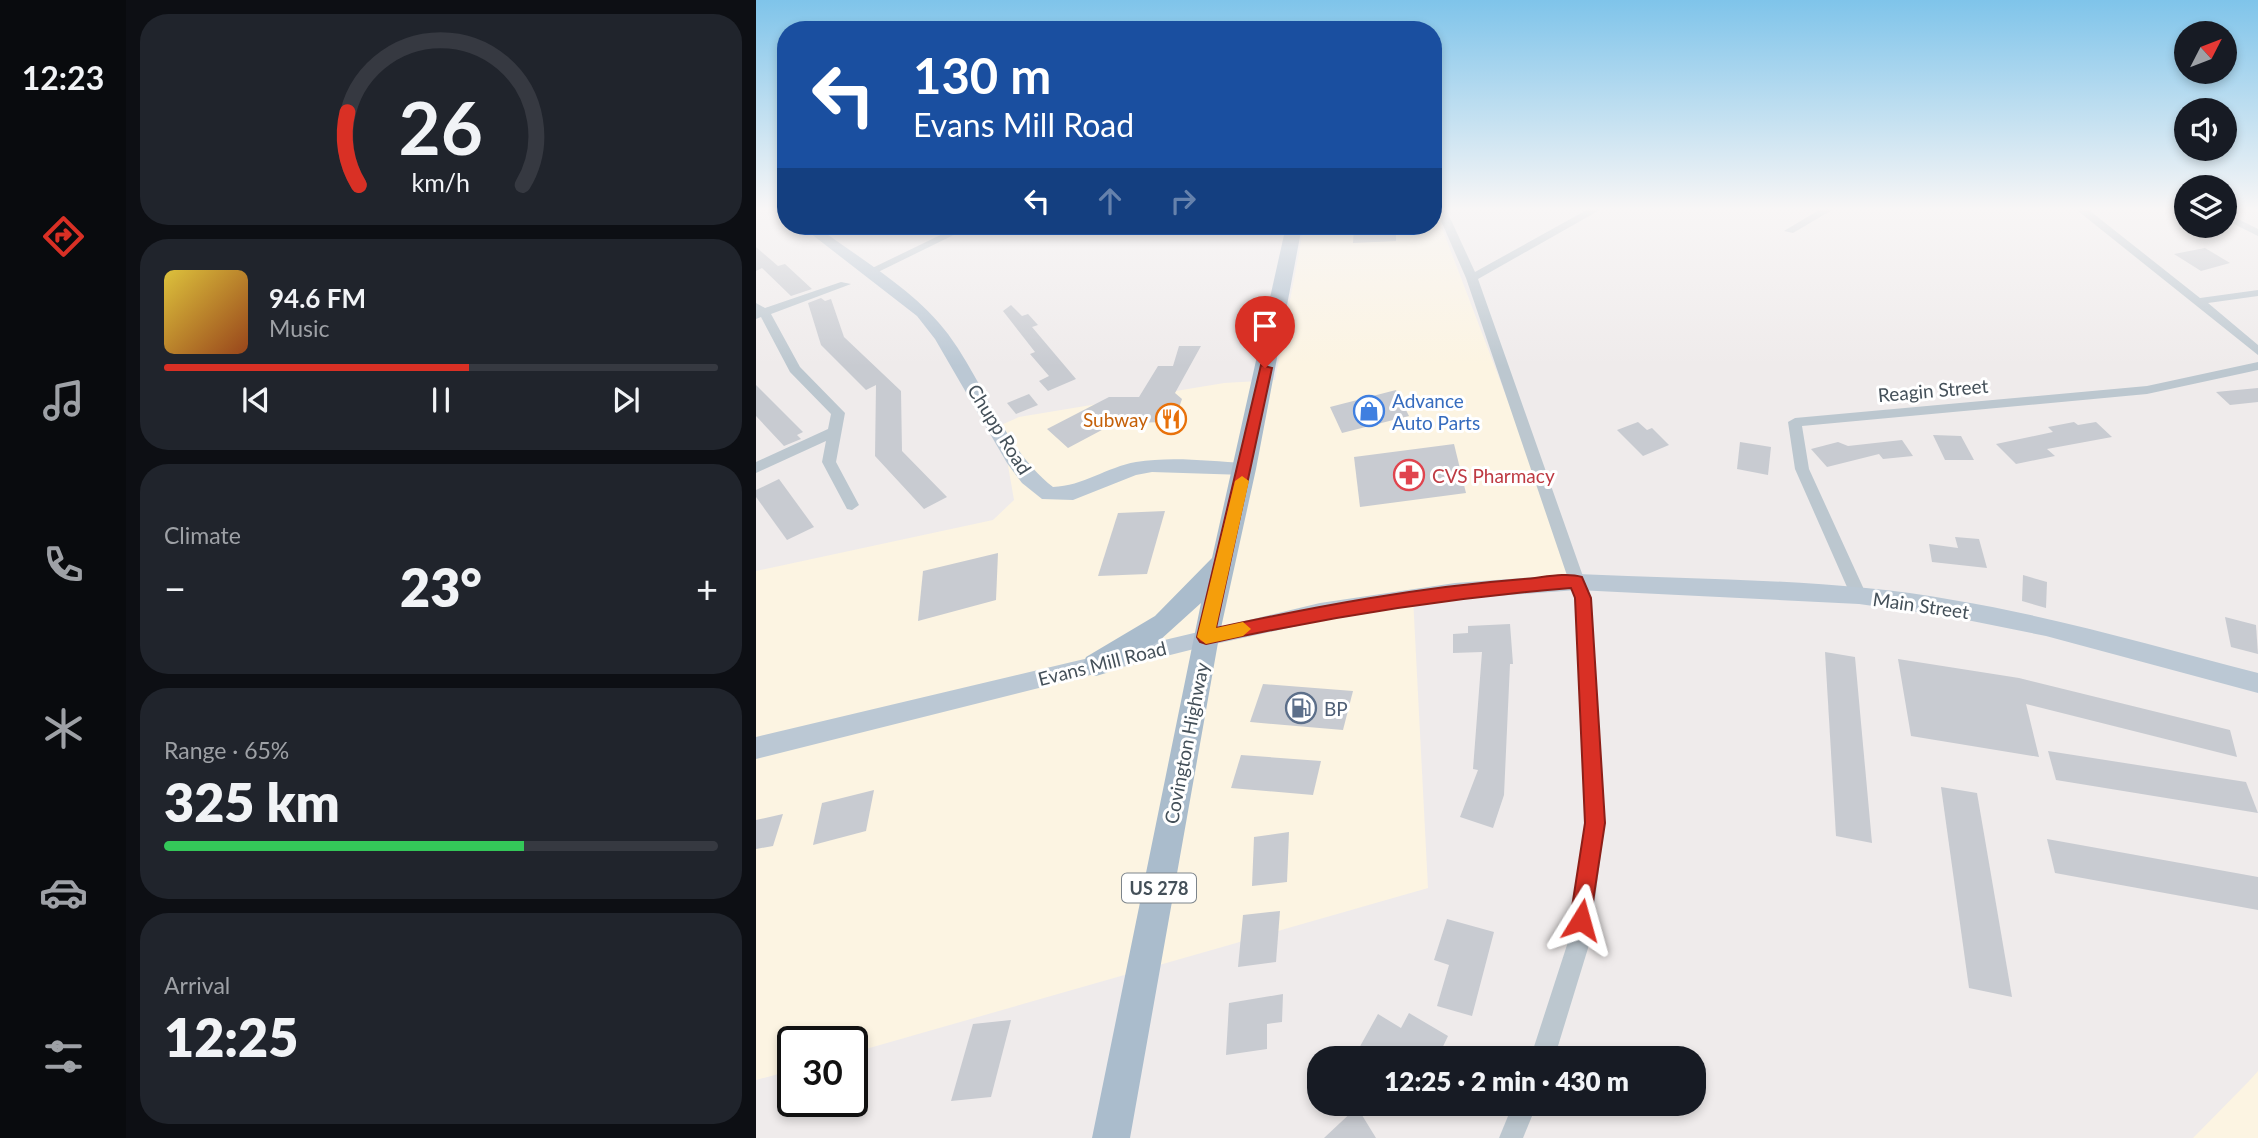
<!DOCTYPE html>
<meta charset="utf-8">
<style>
:root{--surface:#171b24;--page:#20242c;--text:#f1f3f6;--muted:#9ea1a6;--line:#363941;--accent:#d93025}
body{margin:0;font-family:Lato,sans-serif;background:var(--page);color:var(--text);height:100vh;display:flex;flex-direction:column;font-size:26px;white-space:nowrap}
*{box-sizing:border-box;margin:0}
p{font-size:23px;color:var(--muted)}
.icon{flex:none;width:38px;height:38px;fill:none;stroke:currentColor;stroke-width:2;stroke-linecap:round;stroke-linejoin:round}
.map{position:relative;flex:1;overflow:hidden}
.sheet{display:flex;flex-direction:column;gap:14px;padding:14px;background:#0d0f14;width:630px}
.sheet>*{flex:none}
.top-card{position:absolute;left:21px;top:21px;width:665px;height:214px;border-radius:28px;box-shadow:0 4px 10px #0003;background:#1a4fa0;color:#fff;overflow:hidden}
.needle{width:46px;rotate:48deg}
.fabs{position:absolute;left:1418px;top:21px;display:grid;gap:14px}
.fabs a{display:grid;place-items:center;width:63px;height:63px;border-radius:50%;background:var(--surface);box-shadow:0 4px 10px #0003;font-size:35px}
.speed{position:absolute;left:21px;top:1026px;display:flex;gap:14px;font-size:35px;font-weight:700;text-align:center}
.speed>*{display:grid;place-content:center;width:91px;height:91px;border-radius:50%;background:var(--surface);box-shadow:0 4px 10px #0003;line-height:1}
.speed .limit{border:4px solid #111;border-radius:10px;background:#fff;color:#111}
.pin{position:absolute;display:grid;place-items:center;width:60px;height:60px;color:#fff;margin:-72px -30px;border-radius:50% 50% 50% 0;rotate:-45deg;box-shadow:0 0 7px #0007}
.pin .icon{rotate:45deg}
.me{position:absolute;width:77px;margin:-38px;rotate:8deg;stroke-linejoin:round;filter:drop-shadow(0 0 5px #0008)}
.turn{display:flex;align-items:center;gap:24px;height:147px;padding:0 21px;font-size:32px}
.turn .icon{width:91px;height:91px;stroke-width:2.5}
.turn b{display:block;font-size:49px;line-height:60px}
.lanes{display:flex;align-items:center;height:66px;padding:0 21px;background:#0003;justify-content:center;gap:35px;direction:ltr}
.lanes .off{opacity:.35}
.big{font-size:52px;font-weight:800;line-height:1.1}
.sheet .widget{flex:1;display:flex;flex-direction:column;justify-content:center;gap:10px;min-width:0;padding:0 24px;border-radius:28px;background:var(--page)}
.sheet .dial{align-items:center;gap:0}
.dial svg{height:182px;overflow:visible;fill:none;stroke:var(--line);stroke-width:7;stroke-linecap:round;text-anchor:middle}
.dial text{fill:var(--text);stroke:none}
.song{display:flex;align-items:center;gap:21px}
.cover{width:84px;height:84px;border-radius:10px;background:linear-gradient(135deg,hsl(50 70% 55%),hsl(20 70% 35%))}
.played{height:7px;border-radius:4px;background:linear-gradient(90deg,var(--accent) 55%,var(--line) 55%)}
.keys{display:flex;justify-content:space-around;direction:ltr}
.heat{display:flex;justify-content:space-between;align-items:center;font-size:38px;direction:ltr}
.charge{height:10px;border-radius:5px;background:linear-gradient(90deg,#34c759 65%,var(--line) 0)}
.trip{position:absolute;left:551px;top:1046px;width:399px;height:70px;border-radius:28px;background:var(--surface);box-shadow:0 4px 10px #0003;font-weight:800;line-height:70px;text-align:center}
main{display:flex;flex:1;min-height:0}
.dock{display:flex;flex-direction:column;width:126px;justify-content:space-around;align-items:center;background:#090b0e;color:var(--muted)}
.dock .icon{width:49px;height:49px}
.dock .on{color:var(--accent)}
.dock b{font-size:32px;color:var(--text)}
.map>svg:first-child{display:block}
.commercial{fill:#fcf4e2}
.building{fill:#c8cbd1}
.lines{fill:none;stroke-linecap:round;stroke-linejoin:round}
.street{fill:#bcc7cf;fill-rule:evenodd}
.secondary{fill:#bbc8d4;fill-rule:evenodd}
.primary{fill:#aabccc;fill-rule:evenodd}
.route{fill:#d93025;stroke:#8d1f18;stroke-width:2}
.slow{fill:#f59e0b}
.labels{text-anchor:middle;dominant-baseline:central;stroke-width:6;stroke-linejoin:round;paint-order:stroke}
.shield{fill:#fff;stroke:#7c848b;stroke-width:2}
.shield-label{font-size:18px;font-weight:bold;fill:#445059}
.street-label{font-size:19px;fill:#445059;stroke:#fff}
.shop-label{font-size:19px;fill:#366cbe;stroke:#fff;text-anchor:start}
.food-label{font-size:19px;fill:#c56008;stroke:#fff;text-anchor:end}
.health-label{font-size:19px;fill:#be3a42;stroke:#fff;text-anchor:start}
.service-label{font-size:19px;fill:#4e5e75;stroke:#fff;text-anchor:start}
</style>
<main>
<nav class="dock">
<b>12:23</b>
<svg class="icon on" aria-label="directions" viewBox="0 0 24 24"><path d="M12 3l9 9-9 9-9-9zM9 14v-3h6M13 9l2 2-2 2"/></svg>
<svg class="icon" aria-label="music" viewBox="0 0 24 24"><path d="M9 18V5l10-2v13"/><circle cx="6" cy="18" r="3"/><circle cx="16" cy="16" r="3"/></svg>
<svg class="icon" aria-label="phone" viewBox="0 0 24 24"><path d="M5 4h4l2 5-3 2q2 4 5 5l2-3 5 2v4C11 20 4 13 5 4z"/></svg>
<svg class="icon" aria-label="climate" viewBox="0 0 24 24"><path d="M12 3v18M4 7l16 10M4 17L20 7"/></svg>
<svg class="icon" aria-label="car" viewBox="0 0 24 24"><path d="M5 17H2v-5l4-1 3-4h7l3 4 3 1v5h-3M9 17h6M6 11h13"/><circle cx="7" cy="17" r="2"/><circle cx="17" cy="17" r="2"/></svg>
<svg class="icon" aria-label="filters" viewBox="0 0 24 24"><path d="M4 7h16M4 17h16"/><circle cx="9" cy="7" r="2"/><circle cx="15" cy="17" r="2"/></svg>
</nav>
<section class="sheet">
<div class="widget dial"><svg viewBox="0 0 100 80">
<path d="M14 69A42 42 0 1 1 86 69"/>
<path d="M14 69A42 42 0 0 1 9 37" stroke="#d93025"/>
<text x="50" y="56" font-size="32" font-weight="700">26</text>
<text x="50" y="72" font-size="11">km/h</text>
</svg></div>
<div class="widget">
<div class="song"><i class="cover"></i><div><b>94.6 FM</b><p>Music</p></div></div>
<div class="played"></div>
<div class="keys"><svg class="icon" aria-label="previous" viewBox="0 0 24 24"><path d="M18 5L8 12l10 7zM5 5v14"/></svg><svg class="icon" aria-label="pause" viewBox="0 0 24 24"><path d="M8 5v14M16 5v14"/></svg><svg class="icon" aria-label="next" viewBox="0 0 24 24"><path d="M6 5l10 7-10 7zM19 5v14"/></svg></div>
</div>
<div class="widget"><p>Climate</p>
<div class="heat"><a>−</a><b class="big">23°</b><a>+</a></div>
</div>
<div class="widget"><p>Range · 65%</p><b class="big">325 km</b><div class="charge"></div></div>
<div class="widget"><p>Arrival</p><b class="big">12:25</b></div>
</section>
<div class="map">
<svg width="1502" height="1138" viewBox="0 0 1502 1138">
<rect width="100%" height="100%" fill="#efebeb"/>
<g class="commercial">
<polygon points="678,207 819,577 657,597 672,888 96,1053 96,1041 37,1041 37,1070 0,1080 0,571 237,520 258,500 245,425 263,417 468,383 519,380 548,226 677,226"/>
<polygon points="1502,1071 1502,1138 1437,1138 1494,1080"/>
</g>
<g class="building">
<polygon points="598,226 640,226 640,241 597,243"/>
<polygon points="0,247 22,266 29,264 56,289 35,296 6,268 0,271"/>
<polygon points="1449,248 1474,263 1445,271 1418,254"/>
<polygon points="65,298 69,301 75,299 88,337 145,391 146,451 191,497 168,509 119,456 120,385 110,390 65,345 52,303"/>
<polygon points="255,305 266,316 272,314 282,325 276,327 320,379 292,391 283,381 293,376 274,354 279,352 247,311"/>
<polygon points="423,346 445,346 419,393 426,399 418,422 359,423 312,448 291,429 353,397 383,397 402,366 417,366"/>
<polygon points="0,385 47,432 41,435 45,439 28,446 0,416"/>
<polygon points="1502,388 1502,402 1474,405 1460,392"/>
<polygon points="640,390 653,416 586,433 574,407"/>
<polygon points="273,394 282,405 260,414 251,403"/>
<polygon points="882,422 891,430 896,428 913,445 887,456 861,430"/>
<polygon points="1318,422 1322,425 1340,422 1356,437 1291,449 1299,456 1260,464 1240,444 1297,432 1292,427"/>
<polygon points="1177,435 1205,436 1218,460 1189,460"/>
<polygon points="1146,440 1157,456 1127,459 1123,454 1071,467 1055,449 1082,442 1092,446"/>
<polygon points="984,442 1015,447 1012,475 981,469"/>
<polygon points="698,444 710,493 604,507 598,457"/>
<polygon points="23,479 58,527 31,540 0,497 0,490"/>
<polygon points="409,511 391,574 342,576 362,513"/>
<polygon points="1199,537 1223,539 1231,568 1176,562 1173,544 1202,548"/>
<polygon points="242,553 240,600 162,621 167,571"/>
<polygon points="1267,575 1291,582 1290,608 1266,601"/>
<polygon points="1469,617 1500,625 1502,654 1475,647"/>
<polygon points="754,624 757,664 754,664 748,795 737,828 704,817 722,770 717,769 726,652 697,653 697,634 712,633 712,626"/>
<polygon points="1069,652 1099,657 1116,843 1080,836"/>
<polygon points="1142,659 1263,678 1474,730 1481,757 1270,704 1283,757 1155,736"/>
<polygon points="507,684 597,691 587,730 494,722"/>
<polygon points="1292,751 1490,782 1502,813 1300,780"/>
<polygon points="485,755 565,761 557,795 475,788"/>
<polygon points="1185,787 1221,793 1256,997 1213,988"/>
<polygon points="118,790 110,831 57,845 66,803"/>
<polygon points="27,814 17,846 0,849 0,820"/>
<polygon points="533,832 531,882 496,886 498,837"/>
<polygon points="1291,839 1502,877 1502,910 1299,873"/>
<polygon points="524,911 520,962 482,967 487,915"/>
<polygon points="691,919 738,932 716,1016 681,1006 693,965 678,960"/>
<polygon points="527,994 526,1022 511,1024 511,1049 470,1055 473,1003"/>
<polygon points="653,1013 692,1036 681,1059 617,1059 602,1050 622,1014 645,1028"/>
<polygon points="255,1020 235,1097 195,1101 217,1024"/>
<polygon points="601,1107 620,1138 568,1138"/>
</g>
<g class="lines">
<g class="street">
<polygon points="679,207 689,207 719,272 836,207 849,207 722,279 835,599 849,823 833,945 798,1059 774,1059 811,945 829,823 819,599 710,278"/>
<polygon points="1068,207 1081,207 1037,233 1028,231"/>
<polygon points="1317,207 1329,207 1444,298 1502,290 1502,296 1452,303 1502,345 1502,355"/>
<polygon points="1468,212 1502,229 1502,236 1468,219"/>
<polygon points="203,226 216,226 116,275 106,273"/>
<polygon points="85,282 95,284 15,314 44,367 89,413 80,462 103,505 96,510 91,509 66,462 70,441 0,473 0,462 72,429 75,414 34,372 5,317 0,319 0,303 9,308"/>
<polygon points="1502,362 1502,370 1391,394 1046,426 1053,469 1111,596 1109,601 1097,601 1095,596 1039,469 1032,422 1039,418 1391,386"/>
<polygon points="757,1104 781,1104 767,1138 743,1138"/>
</g>
<g class="secondary">
<polygon points="21,207 30,207 30,212"/>
<path d="M45,226H60C104,259 159,290 192,334C229,384 248,448 297,487C327,486 351,467 380,462C415,456 454,461 489,463L498,469L489,475L396,472L380,475L317,500L286,499L266,483L251,463L179,339L161,316Z"/>
<path d="M821,574C946,580 1074,578 1197,600C1300,617 1401,647 1502,673V693L1290,636L1196,617L1103,604L821,590L699,599L564,621L450,646L0,759V737L564,603L699,583Z"/>
</g>
<polygon class="primary" points="530,226 546,226 500,469 463,637 374,1138 336,1138 445,603 403,641 350,673 340,676 330,673 327,665 330,657 399,616 456,558"/>
</g>
<linearGradient id="sky" x2="0" y2="1"><stop stop-color="#7fc4ea"/><stop offset="0.57" stop-color="#f8f6f6"/><stop offset="1" stop-color="#f8f6f6" stop-opacity="0"/></linearGradient>
<rect width="1502" height="366" fill="url(#sky)"/>
<path class="route" d="M505,365L516,368L460,628C562,606 664,587 768,579C785,578 809,572 826,577L835,598L849,823L833,928L825,931L818,928L814,920L829,823L819,598L815,588C691,598 571,617 450,644L444,642L441,637Z"/>
<polygon class="slow" points="486,476 493,481 460,628 487,622 495,629 487,636 450,644 441,637 479,481"/>
<defs>
<g id="shop-ring" transform="scale(1.575)"><circle r="9.5" fill="#fff" stroke="#3f7fe0" stroke-width="1.5"/><path d="M-5-2.5h2.3a2.7 3.5 0 0 1 5.4 0H5L5.5 6h-11ZM-1.5-2.5h3a1.5 2.3 0 0 0-3 0Z" fill="#3f7fe0"/></g>
<g id="restaurant-ring" transform="scale(1.575)"><circle r="9.5" fill="#fff" stroke="#e8710a" stroke-width="1.5"/><path d="M-5-6h1v4h1v-4h1v4h1v-4h1v5L-1.5 .5V6h-2V.5L-5-1ZM5-6V6H3V1.5H1.5Q1.5-4 5-6Z" fill="#e8710a"/></g>
<g id="pharmacy-ring" transform="scale(1.575)"><circle r="9.5" fill="#fff" stroke="#e0444e" stroke-width="1.5"/><path d="M-2-6h4v4h4v4h-4v4h-4v-4h-4v-4h4Z" fill="#e0444e"/></g>
<g id="fuel-ring" transform="scale(1.575)"><circle r="9.5" fill="#fff" stroke="#5c6f8a" stroke-width="1.5"/><path d="M-5.5-6h7V0h2V4h1.3V-2.5L3-4.5l.8-.8L6-3V5H2.5V1h-1V6h-7ZM-4.2-4.7v3.2H.2V-4.7Z" fill="#5c6f8a"/></g>
</defs>
<g fill-rule="evenodd">
<use href="#shop-ring" x="613" y="411"/>
<use href="#restaurant-ring" x="415" y="419"/>
<use href="#pharmacy-ring" x="653" y="475"/>
<use href="#fuel-ring" x="545" y="708"/>
</g>
<g class="labels">
<rect class="shield" x="366" y="873.5" width="74" height="29" rx="5"/>
<g class="shield-label">
<text x="403" y="888">US 278</text>
</g>
<g class="street-label">
<text transform="translate(1177 390) rotate(-5)">Reagin Street</text>
<text transform="translate(244 429) rotate(58)">Chupp Road</text>
<text transform="translate(1165 605) rotate(8)">Main Street</text>
<text transform="translate(346 663) rotate(-14)">Evans Mill Road</text>
<text transform="translate(430 743) rotate(-79)">Covington Highway</text>
</g>
<g class="shop-label">
<text x="636" y="400">Advance<tspan x="636" dy="22">Auto Parts</tspan></text>
</g>
<g class="food-label">
<text x="392" y="419">Subway</text>
</g>
<g class="health-label">
<text x="676" y="475">CVS Pharmacy</text>
</g>
<g class="service-label">
<text x="568" y="708">BP</text>
</g>
</g>
</svg>
<div class="fabs">
<a><svg class="needle" viewBox="-14 -14 28 28"><path d="M0-13l5 13h-10z" fill="#e53935"/><path d="M0 13l5-13h-10z" fill="#9ea1a6"/></svg></a>
<a><svg class="icon" aria-label="sound" viewBox="0 0 24 24"><path d="M4 9h4l5-4v14l-5-4H4zM17 9q2 3 0 6"/></svg></a>
<a><svg class="icon" aria-label="layers" viewBox="0 0 24 24"><path d="M12 4l9 5-9 5-9-5zM3 14l9 5 9-5"/></svg></a>
</div>
<div class="speed"><div class="limit">30</div></div>
<div class="pin" style="left:509px;top:368px;background:#d93025"><svg class="icon" aria-label="arrive" viewBox="0 0 24 24"><path d="M6 21V4h12l-3 4 3 4H6"/></svg></div>
<svg class="me" style="left:825px;top:920px" viewBox="-20 -20 40 40"><path d="M0-17L14 15 0 8-14 15z" fill="#d93025" stroke="#fff" stroke-width="4"/></svg>
<div class="trip">12:25 · 2 min · 430 m</div>
<div class="top-card">
<div class="turn"><svg class="icon" aria-label="left" viewBox="0 0 24 24"><path d="M17 20v-9H6M10 6l-5 5 5 5"/></svg><div><b>130 m</b>Evans Mill Road</div></div>
<div class="lanes"><svg class="icon" aria-label="left" viewBox="0 0 24 24"><path d="M17 20v-9H6M10 6l-5 5 5 5"/></svg><svg class="icon off" aria-label="ahead" viewBox="0 0 24 24"><path d="M12 20V5M6 11l6-6 6 6"/></svg><svg class="icon off" aria-label="right" viewBox="0 0 24 24"><path d="M7 20v-9h11M14 6l5 5-5 5"/></svg></div>
</div>
</div>
</main>
